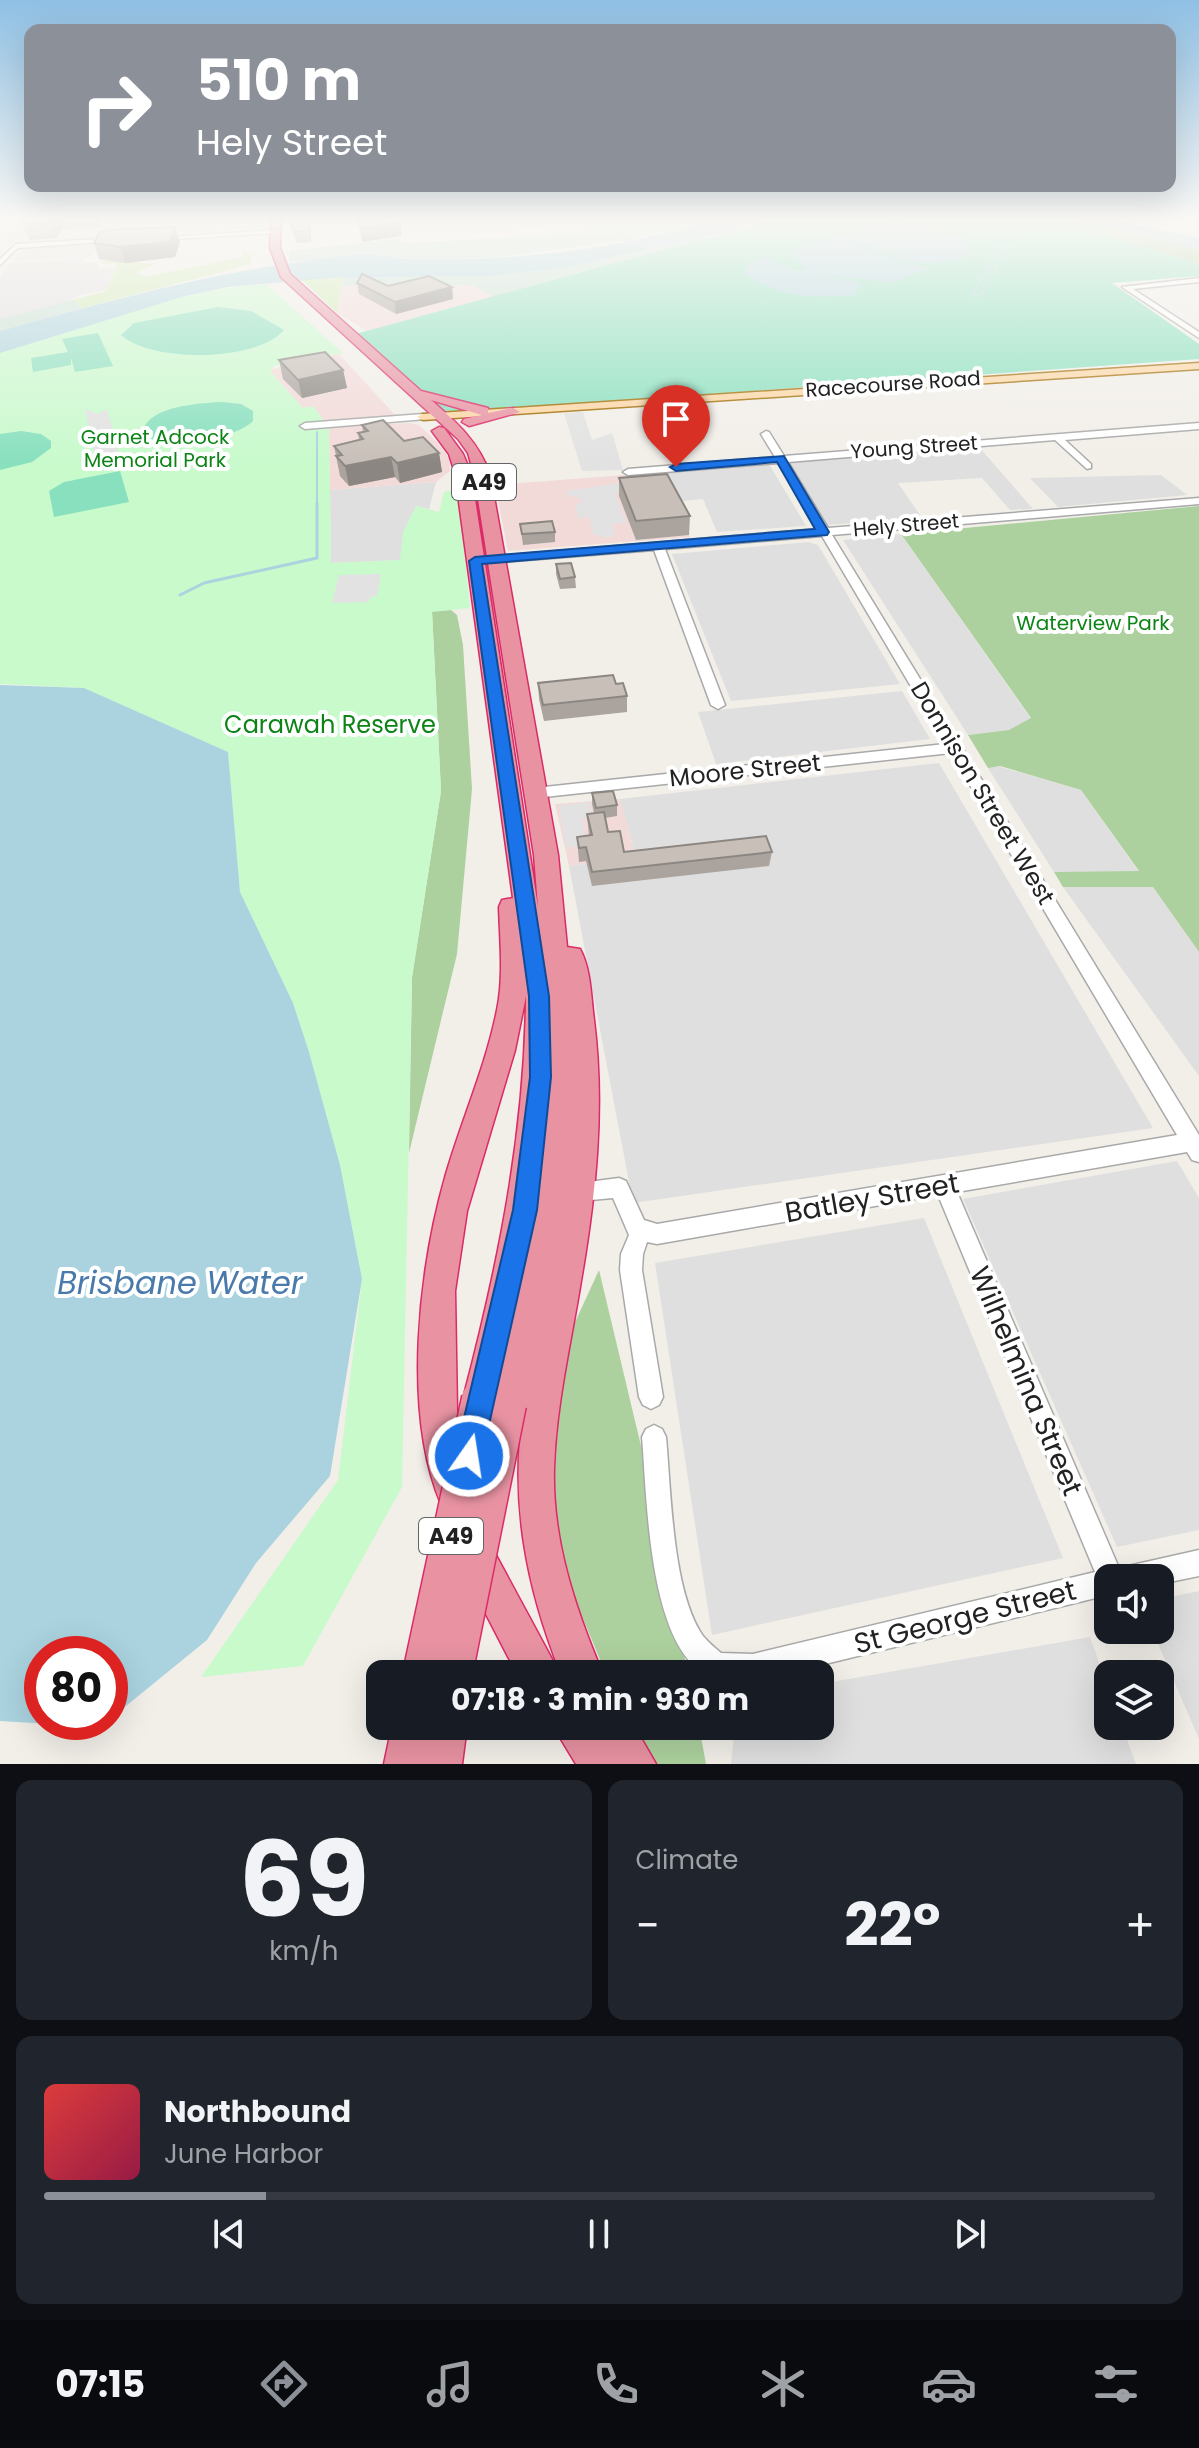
<!DOCTYPE html>
<meta charset="utf-8">
<style>
:root{--surface:#171b24;--page:#20242c;--text:#f1f3f6;--muted:#9ea1a6;--line:#363941;--accent:#8c9099}
body{margin:0;font-family:Poppins,sans-serif;background:var(--page);color:var(--text);height:100vh;display:flex;flex-direction:column;font-size:30px;white-space:nowrap}
*{box-sizing:border-box;margin:0}
p{font-size:26px;color:var(--muted)}
.icon{flex:none;width:44px;height:44px;fill:none;stroke:currentColor;stroke-width:2;stroke-linecap:round;stroke-linejoin:round}
.map{position:relative;height:1764px;overflow:hidden}
.side{display:flex;flex-direction:column;gap:16px;padding:16px;background:#0d0f14;flex:1}
.side>*{flex:none}
.guide{position:absolute;left:24px;top:24px;width:1152px;height:168px;border-radius:16px;box-shadow:0 8px 32px #0002;background:#8c9099;color:#fff;overflow:hidden}
.controls{position:absolute;left:1094px;top:1564px;display:grid;gap:16px}
.controls a{display:grid;place-items:center;width:80px;height:80px;border-radius:16px;background:var(--surface);box-shadow:0 8px 32px #0002;font-size:40px}
.speed{position:absolute;left:24px;top:1636px;display:flex;gap:16px;font-size:40px;font-weight:700;text-align:center}
.speed>*{display:grid;place-content:center;width:104px;height:104px;border-radius:50%;background:var(--surface);box-shadow:0 8px 32px #0002;line-height:1}
.speed .limit{border:12px solid #d22;background:#fff;color:#111}
.pin{position:absolute;display:grid;place-items:center;width:68px;height:68px;color:#fff;margin:-82px -34px;border-radius:50% 50% 50% 0;rotate:-45deg;box-shadow:0 0 8px #0007}
.pin .icon{rotate:45deg}
.me{position:absolute;width:88px;margin:-44px;rotate:13deg;stroke-linejoin:round;filter:drop-shadow(0 0 6px #0008)}
.turn{display:flex;align-items:center;gap:28px;height:168px;padding:0 40px;font-size:36px}
.turn .icon{width:104px;height:104px;stroke-width:2.5}
.turn b{display:block;font-size:56px;line-height:68px}
.big{font-size:60px;font-weight:700;line-height:1.1}
.side .widget{flex:1;display:flex;flex-direction:column;justify-content:center;gap:12px;min-width:0;padding:0 28px;border-radius:16px;background:var(--page)}
.side .dial{align-items:center;gap:0}
.dial b{font-size:104px;line-height:1}
.song{display:flex;align-items:center;gap:24px}
.cover{width:96px;height:96px;border-radius:12px;background:linear-gradient(135deg,hsl(0 70% 55%),hsl(340 70% 35%))}
.played{height:8px;border-radius:4px;background:linear-gradient(90deg,var(--accent) 20%,var(--line) 20%)}
.keys{display:flex;justify-content:space-around;direction:ltr}
.heat{display:flex;justify-content:space-between;align-items:center;font-size:44px;direction:ltr}
.side .tiles{flex:1;display:grid;gap:16px;grid-template-columns:1fr 1fr}
.widget:last-child{grid-column:span 2}
.trip{position:absolute;left:366px;top:1660px;width:468px;height:80px;border-radius:16px;background:var(--surface);box-shadow:0 8px 32px #0002;font-weight:700;line-height:80px;text-align:center}
.tab-bar{display:flex;height:128px;justify-content:space-around;align-items:center;background:#090b0e;color:var(--muted)}
.tab-bar .icon{width:56px;height:56px}
.tab-bar .active{color:var(--accent)}
.tab-bar b{font-size:36px;color:var(--text)}
.map>svg:first-child{display:block}
.residential{fill:#e0dfdf}
.commercial{fill:#f2dad9}
.grass{fill:#cdebb0}
.forest{fill:#add19e}
.wetland{fill:#c6e0d4}
.park{fill:#c8facc}
.pitch{fill:#88e0be}
.parking{fill:#e2e2e2}
.water{fill:#aad3df}
.lines{fill:none;stroke-linecap:round;stroke-linejoin:round}
.stream-far1{stroke:#aad3df;stroke-width:2}
.stream{stroke:#aad3df;stroke-width:3}
.minor-casing{stroke:#a9a9a9;stroke-width:3}
.major-casing{stroke:#a06b00;stroke-width:3}
.highway-casing{stroke:#dc2a67;stroke-width:3}
.minor{fill:#fff;fill-rule:evenodd}
.major{fill:#fcd6a4;fill-rule:evenodd}
.highway{fill:#e892a2;fill-rule:evenodd}
.highway-bridge-casing{stroke:#dc2a67;stroke-width:41;stroke-linecap:butt}
.highway-bridge{stroke:#e892a2;stroke-width:38}
.wall{fill:#aba49e}
.shaded-wall{fill:#8b8681}
.building{fill:#c7bfb8;stroke:#8b8681;stroke-width:2}
.route{fill:#1a73e8;stroke:#114b97;stroke-width:2}
.labels{text-anchor:middle;dominant-baseline:central;stroke-width:8;stroke-linejoin:round;paint-order:stroke}
.far-street-label{font-size:20px;fill:#222;stroke:#fff}
.far-park-label{font-size:20px;fill:#0c8416;stroke:#fff}
.shield{fill:#fff;stroke:#646464;stroke-width:2}
.shield-label{font-size:22px;font-weight:bold;fill:#222}
.park-label{font-size:24px;fill:#0c8416;stroke:#fff}
.street-label{font-size:24px;fill:#222;stroke:#fff}
.near-street-label{font-size:28px;fill:#222;stroke:#fff}
.near-water-label{font-size:32px;font-style:italic;fill:#4a7aab;stroke:#fff}
</style>
<div class="map">
<svg width="1199" height="1764" viewBox="0 0 1199 1764">
<rect width="100%" height="100%" fill="#f2efe9"/>
<g class="residential">
<polygon points="84,259 82,263 97,263 99,269 116,268 106,290 79,295 69,301 0,320 0,278 10,263"/>
<polygon points="979,447 1033,509 1010,510 982,478 898,483 922,518 826,525 788,460"/>
<polygon points="769,464 806,526 717,532 703,499 673,502 663,472"/>
<polygon points="1161,475 1187,495 1058,507 1030,478"/>
<polygon points="436,482 429,509 416,506 400,560 331,563 330,490"/>
<polygon points="901,534 1031,719 1009,730 968,735 843,540"/>
<polygon points="809,542 818,545 900,684 731,701 672,554"/>
<polygon points="902,691 930,739 716,764 698,712"/>
<polygon points="939,763 1153,1128 633,1203 569,866 636,857 620,799"/>
<polygon points="994,765 1081,790 1139,872 1054,872 988,768"/>
<polygon points="1063,887 1153,887 1199,952 1199,1076"/>
<polygon points="1177,1161 1199,1198 1199,1530 1117,1547 963,1199"/>
<polygon points="924,1218 1063,1558 712,1635 655,1263"/>
<polygon points="1199,1591 1199,1739 1152,1630 1160,1630 1160,1599"/>
<polygon points="1090,1637 1108,1687 1108,1726 1122,1726 1136,1764 731,1764 735,1726 820,1726 820,1684"/>
</g>
<g class="commercial">
<polygon points="10,217 253,217 254,220 253,228 247,229 0,244 19,224"/>
<polygon points="391,285 397,288 472,285 494,297 367,331 337,313 342,286"/>
<polygon points="339,354 395,415 324,421 313,406 303,408 269,370"/>
<polygon points="410,423 419,425 436,441 449,458 450,471 436,482 330,490 329,427"/>
<polygon points="663,472 690,537 508,551 495,485"/>
<polygon points="620,799 636,857 569,866 555,804"/>
</g>
<g class="grass">
<polygon points="246,251 247,255 252,254 251,264 83,308 73,300 106,291 117,268 114,263 102,264 103,260 155,264 136,272 145,277 243,257 243,252"/>
<polygon points="343,278 337,313 301,279"/>
</g>
<g class="forest">
<polygon points="1053,217 1068,217 1199,250 1199,264 1102,235 1094,225"/>
<polygon points="1199,506 1199,952 1153,887 1063,887 1054,872 1139,871 1081,790 1000,766 988,768 968,735 1009,730 1031,718 901,534"/>
<polygon points="451,610 457,615 463,645 472,789 457,954 409,1153 412,977 441,791 432,611"/>
<polygon points="599,1270 647,1471 688,1674 606,1674 547,1532 549,1379"/>
<polygon points="628,1726 699,1726 706,1764 644,1764"/>
</g>
<g class="wetland">
<polygon points="647,217 715,217 628,240 500,257 426,260 359,255 289,262 289,251 403,238 399,242 409,243 544,235"/>
<polygon points="736,231 494,297 472,285 342,286 343,278 491,276 560,268"/>
<polygon points="73,300 83,308 0,331 0,319"/>
</g>
<path class="park" d="M266,284L343,353L274,366L270,371L303,408L313,406L329,427L331,563L400,560L403,532L416,506L439,512L444,492L458,489L470,608L432,612L441,791L412,978L402,1487L303,1666L201,1677L338,1480L362,1279L340,1165L309,1052L293,1003L240,892L228,752L84,688L0,684V353C80,323 181,290 266,284Z"/>
<g class="pitch">
<polygon points="784,217 1053,217 1094,225 1103,235 1199,264 1199,276 1112,283 1199,344 1199,359 445,413 352,335"/>
<path d="M218,307L251,311L284,330C257,362 152,363 121,335L134,323Z"/>
<polygon points="98,333 113,366 75,372 71,358 71,365 33,372 31,358 68,352 62,339"/>
<path d="M222,402L241,404L253,411V421C235,439 162,454 143,433C145,406 201,403 222,402Z"/>
<polygon points="21,431 41,434 51,441 51,448 32,462 0,470 0,434"/>
<polygon points="120,471 129,502 54,517 49,491 64,482"/>
</g>
<g class="parking">
<polygon points="235,217 253,217 251,228 161,234 163,226 234,223"/>
<polygon points="526,217 541,217 546,229 403,238 403,226"/>
<polygon points="101,244 89,258 14,261 22,250 29,248"/>
<polygon points="85,409 98,414 107,409 119,453 108,459 94,453"/>
<polygon points="583,412 592,440 612,433 623,470 582,471 564,413"/>
<polygon points="620,483 624,493 615,494 626,523 612,524 615,534 607,538 593,534 589,517 578,518 575,504 582,503 581,498 569,496 565,491"/>
<polygon points="381,574 377,596 370,597 369,602 332,603 339,575"/>
<polygon points="589,802 592,817 582,819 587,847 566,847 559,806"/>
</g>
<g class="water">
<path d="M715,217H760L733,231L561,268L491,276L330,278L228,287L185,296L0,353V331C120,298 231,267 356,255C378,253 404,261 427,260C518,260 630,249 715,217Z"/>
<polygon points="1068,217 1102,217 1199,238 1199,250"/>
<path d="M893,223L925,225L967,239L970,253C950,265 913,267 891,255L904,251L902,249L886,253L842,239L896,260L930,268L891,283L809,272L862,283L854,295C815,298 778,298 746,274L747,265L763,257L795,270H807L791,252L860,229L892,237L865,227Z"/>
<polygon points="0,685 84,688 228,752 240,892 293,1003 309,1052 340,1165 362,1279 330,1476 256,1563 207,1640 110,1719 110,1654 42,1654 42,1722 106,1722 100,1727 0,1721"/>
</g>
<g class="lines">
<g class="stream-far1">
<polyline points="611,217 630,245"/>
<polygon points="1003,244 1009,245 980,297 972,295"/>
<polyline points="317,432 317,505"/>
</g>
<polyline class="stream" points="180,595 204,583 317,558 317,503"/>
<g class="minor-casing">
<g id="minor">
<polygon points="275,230 277,233 158,240 155,238"/>
<polygon points="115,238 117,241 18,248 0,265 0,259 16,244"/>
<polygon points="1199,278 1199,282 1133,289 1199,332 1199,338 1122,287"/>
<polygon points="423,414 428,417 426,419 305,429 300,426 305,423"/>
<path d="M1199,423V429L1065,440L1091,464V468L1087,469L1055,440L788,462L828,528L1199,498V504L832,535L1199,1135V1162L1192,1160L1187,1152L957,1192L1119,1568L1199,1550V1576L1160,1584V1578H1108V1595L784,1674H705C648,1642 647,1496 642,1437L646,1429L654,1425L662,1429L666,1437C671,1490 672,1592 703,1636C708,1642 715,1648 721,1653L753,1654L1095,1572L938,1195L657,1244L647,1242L643,1254L642,1270L663,1397L659,1405L651,1409L643,1405L639,1397L620,1270L621,1254L629,1235L613,1198L580,1201L573,1198L570,1191L573,1184L619,1178L626,1181L644,1220L657,1224L1177,1135L951,753L535,798L528,793L535,788L945,744L822,536L665,549L725,705L718,709L711,705L654,550L475,564L469,561L475,558L818,529L778,463L628,475L623,472L628,469L775,457L761,434L766,431L769,432L784,456Z"/>
</g>
</g>
<g class="major-casing">
<polygon id="major" points="1199,363 1199,369 423,420 417,417 423,414"/>
</g>
<g class="highway-casing">
<g id="highway">
<path d="M271,217H281L280,248L290,274L421,391L488,408V413L513,408L520,412L469,426L462,422L464,419L482,415L431,400C457,423 478,441 490,474L558,855L567,947L580,949C591,969 591,997 594,1020C605,1107 596,1195 581,1281C571,1343 556,1405 554,1468C552,1540 575,1608 603,1674H561C526,1587 509,1499 524,1406L519,1416L507,1422L493,1412L481,1417L469,1411L463,1399C498,1266 525,1135 526,996L515,1050L467,1211L455,1291L457,1411L473,1491L467,1504L454,1510L441,1504C402,1411 419,1268 446,1174C462,1119 486,1066 497,1010C504,977 500,941 499,907L502,900L513,898L455,473L449,454L432,431L439,427L444,428L463,454L471,473L538,907L534,855L474,474L468,453L458,439L281,277L270,248Z"/>
<polygon points="477,1541 491,1546 560,1674 517,1674 458,1560 463,1546"/>
<polygon points="392,1726 467,1726 462,1764 384,1764"/>
<polygon points="553,1726 634,1726 656,1764 576,1764"/>
</g>
</g>
<use href="#minor" class="minor"/>
<use href="#major" class="major"/>
<use href="#highway" class="highway"/>
<g class="highway-bridge-casing">
<g id="highway-bridge">
<polyline points="422,1674 481,1399"/>
<polyline points="453,1674 507,1404"/>
</g>
</g>
<use href="#highway-bridge" class="highway-bridge"/>
</g>
<g class="wall">
<polygon points="28,217 104,217 98,227 62,229 56,238 29,240 23,224"/>
<polygon points="288,217 311,225 311,242 297,243 290,226"/>
<polygon points="1176,217 1199,217 1188,221"/>
<polygon points="175,227 180,242 175,257 125,263 99,259 94,243"/>
<polygon points="357,283 388,286 452,287 453,299 396,314 359,294"/>
<polygon points="279,360 343,370 347,388 302,398 283,379"/>
<polygon points="362,425 404,441 439,453 442,472 400,483 395,477 349,486 340,476 334,446 359,440 358,433 363,432"/>
<polygon points="619,478 690,516 689,535 636,540 619,496"/>
<polygon points="520,524 555,532 555,542 523,545"/>
<polygon points="556,564 575,577 576,588 560,589 556,574"/>
<polygon points="538,683 616,684 627,696 627,712 544,721 539,699"/>
<polygon points="592,793 617,805 617,816 605,818 608,832 624,852 772,852 769,866 592,886 586,861 579,862 577,837 589,836 587,814 594,813 592,804"/>
</g>
<g class="shaded-wall">
<polygon points="54,217 57,217 62,229 56,238 51,223"/>
<polygon points="95,217 104,217 98,227"/>
<polygon points="310,217 311,225 311,242 309,231"/>
<polygon points="399,217 402,236 362,242 360,228"/>
<polygon points="1189,217 1199,217 1199,219 1188,221"/>
<polygon points="175,227 180,242 175,257 125,263 120,247"/>
<polygon points="452,287 453,299 396,314 395,302"/>
<polygon points="343,370 347,388 302,398 298,380"/>
<polygon points="439,453 442,472 400,483 397,463"/>
<polygon points="391,457 395,477 349,486 345,466"/>
</g>
<g class="building">
<polygon points="28,217 54,217 51,223 23,224"/>
<polygon points="288,217 309,217 309,231 295,232"/>
<polygon points="358,217 399,217 400,223 360,228"/>
<polygon points="175,227 170,242 120,247 94,243 100,232 109,230"/>
<polygon points="362,274 388,286 429,276 452,287 395,302 357,283"/>
<polygon points="325,352 343,370 298,380 279,360"/>
<polygon points="383,420 404,441 423,437 439,453 397,463 391,457 345,466 336,456 342,455 334,446 363,439 358,433 368,431 362,425"/>
<polygon points="667,474 690,516 636,521 619,478"/>
<polygon points="552,521 555,532 522,534 520,524"/>
<polygon points="571,563 575,577 560,579 556,564"/>
<polygon points="613,675 616,684 623,683 627,696 543,705 538,683"/>
<polygon points="613,791 617,805 596,808 592,793"/>
<polygon points="604,812 608,832 620,831 624,852 766,836 772,852 592,872 586,847 579,848 577,837 592,835 587,814"/>
</g>
<linearGradient id="sky" x2="0" y2="1"><stop stop-color="#8fc0e4"/><stop offset="0.47" stop-color="#f9f8f5"/><stop offset="1" stop-color="#f9f8f5" stop-opacity="0"/></linearGradient>
<rect width="1199" height="464" fill="url(#sky)"/>
<polygon class="route" points="784,456 829,532 827,535 482,564 549,996 551,1077 537,1210 482,1456 478,1466 469,1470 459,1466 455,1456 513,1210 530,1077 529,996 469,561 475,557 815,529 777,462 676,471 670,467 676,464"/>
<g class="labels">
<g class="far-street-label">
<text transform="translate(893 384) rotate(-4)">Racecourse Road</text>
<text transform="translate(914 447) rotate(-4)">Young Street</text>
<text transform="translate(906 525) rotate(-5)">Hely Street</text>
</g>
<g class="far-park-label">
<text x="155" y="437">Garnet Adcock<tspan x="155" dy="23">Memorial Park</tspan></text>
<text x="1093" y="623">Waterview Park</text>
</g>
<g class="shield">
<rect x="452" y="464" width="64" height="36" rx="6"/>
<rect x="419" y="1518" width="64" height="36" rx="6"/>
</g>
<g class="shield-label">
<text x="484" y="482">A49</text>
<text x="451" y="1536">A49</text>
</g>
<g class="park-label">
<text x="330" y="724">Carawah Reserve</text>
</g>
<g class="street-label">
<text transform="translate(745 770) rotate(-6)">Moore Street</text>
<text transform="translate(983 793) rotate(59)">Donnison Street West</text>
</g>
<g class="near-street-label">
<text transform="translate(872 1198) rotate(-10)">Batley Street</text>
<text transform="translate(1026 1381) rotate(67)">Wilhelmina Street</text>
<text transform="translate(965 1617) rotate(-14)">St George Street</text>
</g>
<g class="near-water-label">
<text x="180" y="1282">Brisbane Water</text>
</g>
</g>
</svg>
<div class="controls">
<a><svg class="icon" aria-label="sound" viewBox="0 0 24 24"><path d="M4 9h4l5-4v14l-5-4H4zM17 9q2 3 0 6"/></svg></a>
<a><svg class="icon" aria-label="layers" viewBox="0 0 24 24"><path d="M12 4l9 5-9 5-9-5zM3 14l9 5 9-5"/></svg></a>
</div>
<div class="speed"><div class="limit">80</div></div>
<div class="pin" style="left:676px;top:467px;background:#d93025"><svg class="icon" aria-label="arrive" viewBox="0 0 24 24"><path d="M6 21V4h12l-3 4 3 4H6"/></svg></div>
<svg class="me" style="left:469px;top:1456px" viewBox="-20 -20 40 40"><circle r="17" fill="#1a73e8" stroke="#fff" stroke-width="3"/><path d="M0-11L8 9 0 5-8 9z" fill="#fff"/></svg>
<div class="trip">07:18 · 3 min · 930 m</div>
<div class="guide">
<div class="turn"><svg class="icon" aria-label="right" viewBox="0 0 24 24"><path d="M7 20v-9h11M14 6l5 5-5 5"/></svg><div><b>510 m</b>Hely Street</div></div>
</div>
</div>
<section class="side">
<div class="tiles">
<div class="widget dial"><b>69</b><p>km/h</p></div>
<div class="widget"><p>Climate</p>
<div class="heat"><a>−</a><b class="big">22°</b><a>+</a></div>
</div>
<div class="widget">
<div class="song"><i class="cover"></i><div><b>Northbound</b><p>June Harbor</p></div></div>
<div class="played"></div>
<div class="keys"><svg class="icon" aria-label="previous" viewBox="0 0 24 24"><path d="M18 5L8 12l10 7zM5 5v14"/></svg><svg class="icon" aria-label="pause" viewBox="0 0 24 24"><path d="M8 5v14M16 5v14"/></svg><svg class="icon" aria-label="next" viewBox="0 0 24 24"><path d="M6 5l10 7-10 7zM19 5v14"/></svg></div>
</div>
</div>
</section>
<nav class="tab-bar">
<b>07:15</b>
<svg class="icon active" aria-label="directions" viewBox="0 0 24 24"><path d="M12 3l9 9-9 9-9-9zM9 14v-3h6M13 9l2 2-2 2"/></svg>
<svg class="icon" aria-label="music" viewBox="0 0 24 24"><path d="M9 18V5l10-2v13"/><circle cx="6" cy="18" r="3"/><circle cx="16" cy="16" r="3"/></svg>
<svg class="icon" aria-label="phone" viewBox="0 0 24 24"><path d="M5 4h4l2 5-3 2q2 4 5 5l2-3 5 2v4C11 20 4 13 5 4z"/></svg>
<svg class="icon" aria-label="climate" viewBox="0 0 24 24"><path d="M12 3v18M4 7l16 10M4 17L20 7"/></svg>
<svg class="icon" aria-label="car" viewBox="0 0 24 24"><path d="M5 17H2v-5l4-1 3-4h7l3 4 3 1v5h-3M9 17h6M6 11h13"/><circle cx="7" cy="17" r="2"/><circle cx="17" cy="17" r="2"/></svg>
<svg class="icon" aria-label="filters" viewBox="0 0 24 24"><path d="M4 7h16M4 17h16"/><circle cx="9" cy="7" r="2"/><circle cx="15" cy="17" r="2"/></svg>
</nav>
